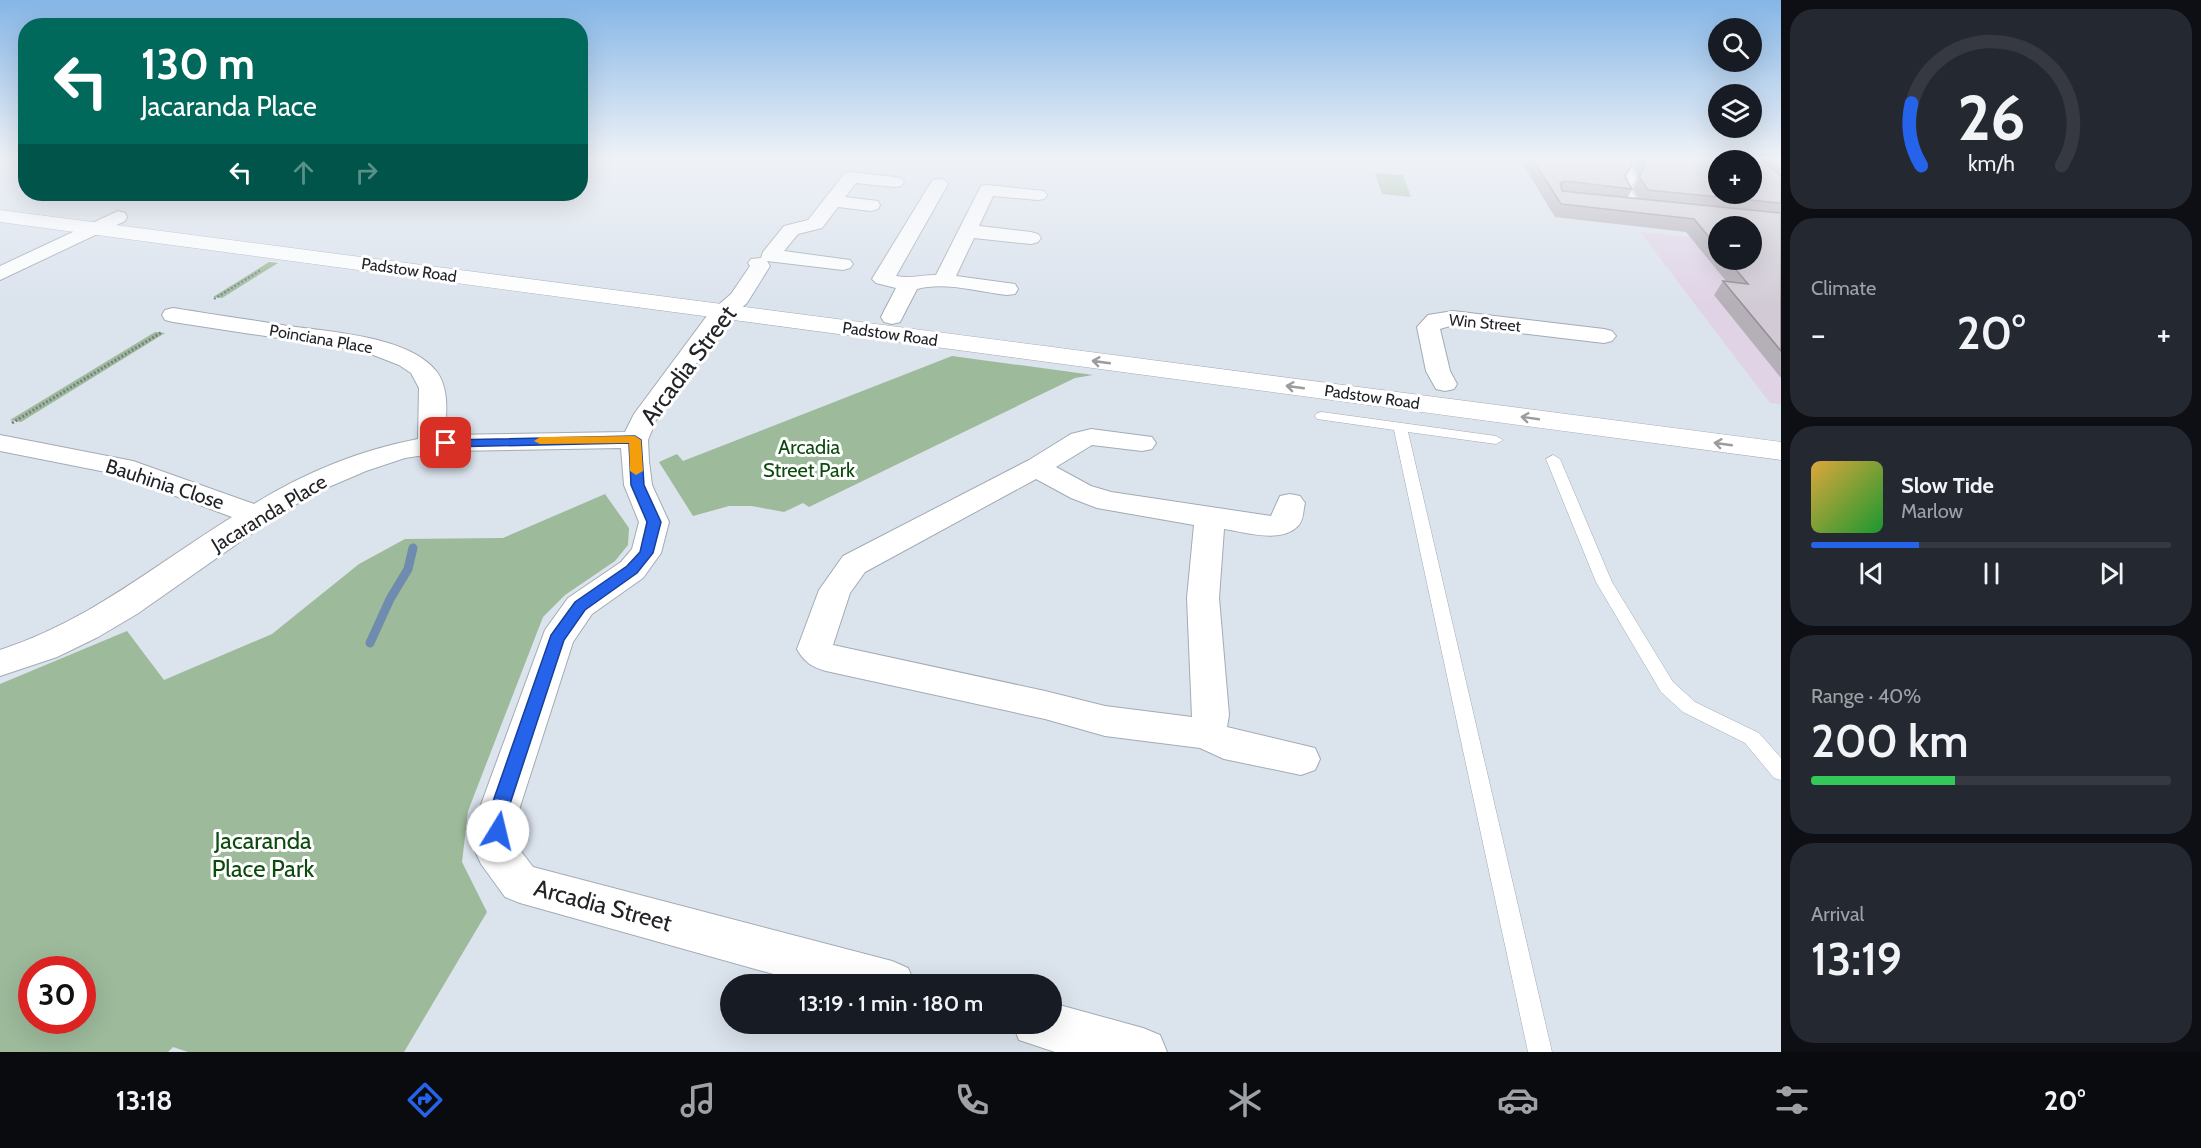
<!DOCTYPE html>
<meta charset="utf-8">
<style>
:root{--surface:#171b24;--page:#242831;--text:#f1f3f6;--muted:#9ea1a6;--line:#363941;--accent:#2563eb}
body{margin:0;font-family:Cabin,sans-serif;background:var(--page);color:var(--text);height:100vh;display:flex;flex-direction:column;font-size:22px;white-space:nowrap}
*{box-sizing:border-box;margin:0}
p{font-size:20px;color:var(--muted)}
.icon{flex:none;width:33px;height:33px;fill:none;stroke:currentColor;stroke-width:2;stroke-linecap:round;stroke-linejoin:round}
.map{position:relative;flex:1;overflow:hidden}
.panel{display:flex;flex-direction:column;gap:9px;padding:9px;background:#0d0f14;width:420px}
.panel>*{flex:none}
.hud{position:absolute;left:18px;top:18px;width:570px;height:183px;border-radius:24px;box-shadow:0 6px 24px #0002;background:#00695c;color:#fff;overflow:hidden}
.tools{position:absolute;left:1708px;top:18px;display:grid;gap:12px}
.tools a{display:grid;place-items:center;width:54px;height:54px;border-radius:50%;background:var(--surface);box-shadow:0 6px 24px #0002;font-size:30px}
.speed{position:absolute;left:18px;top:956px;display:flex;gap:12px;font-size:30px;font-weight:700;text-align:center}
.speed>*{display:grid;place-content:center;width:78px;height:78px;border-radius:50%;background:var(--surface);box-shadow:0 6px 24px #0002;line-height:1}
.speed .limit{border:9px solid #d22;background:#fff;color:#111}
.pin{position:absolute;display:grid;place-items:center;width:51px;height:51px;color:#fff;margin:-26px;border-radius:12px;box-shadow:0 3px 9px #0006}
.me{position:absolute;width:66px;margin:-33px;rotate:9deg;stroke-linejoin:round;filter:drop-shadow(0 0 4px #0008)}
.turn{display:flex;align-items:center;gap:21px;height:126px;padding:0 24px;font-size:27px}
.turn .icon{width:78px;height:78px;stroke-width:2.5}
.turn b{display:block;font-size:42px;line-height:51px}
.lanes{display:flex;align-items:center;height:57px;padding:0 24px;background:#0003;justify-content:center;gap:30px;direction:ltr}
.lanes .off{opacity:.35}
.big{font-size:45px;font-weight:600;line-height:1.1}
.panel .tile{flex:1;display:flex;flex-direction:column;justify-content:center;gap:9px;min-width:0;padding:0 21px;border-radius:24px;background:var(--page)}
.panel .dial{align-items:center;gap:0}
.dial svg{height:156px;overflow:visible;fill:none;stroke:var(--line);stroke-width:7;stroke-linecap:round;text-anchor:middle}
.dial text{fill:var(--text);stroke:none}
.song{display:flex;align-items:center;gap:18px}
.cover{width:72px;height:72px;border-radius:9px;background:linear-gradient(135deg,hsl(40 70% 55%),hsl(130 70% 35%))}
.played{height:6px;border-radius:3px;background:linear-gradient(90deg,var(--accent) 30%,var(--line) 30%)}
.keys{display:flex;justify-content:space-around;direction:ltr}
.heat{display:flex;justify-content:space-between;align-items:center;font-size:33px;direction:ltr}
.charge{height:9px;border-radius:4px;background:linear-gradient(90deg,#34c759 40%,var(--line) 0)}
.trip{position:absolute;left:720px;top:974px;width:342px;height:60px;border-radius:30px;background:var(--surface);box-shadow:0 6px 24px #0002;font-weight:600;line-height:60px;text-align:center}
.tabs{display:flex;height:96px;justify-content:space-around;align-items:center;background:#090b0e;color:var(--muted)}
.tabs .icon{width:42px;height:42px}
.tabs .selected{color:var(--accent)}
.tabs b{font-size:27px;color:var(--text)}
main{display:flex;flex:1;min-height:0}
.map>svg:first-child{display:block}
.commercial{fill:#e0d3e6}
.green{fill:#9dba9b;fill-rule:evenodd}
.lines{fill:none;stroke-linecap:round;stroke-linejoin:round}
.stream{stroke:#6f8bad;stroke-width:9}
.lane-casing{stroke:#a3abb4;stroke-width:1}
.street-casing{stroke:#a3abb4;stroke-width:2}
.secondary-casing{stroke:#a3abb4;stroke-width:1}
.path-far1{stroke:#797d84;stroke-width:2;stroke-dasharray:2 2;stroke-linecap:butt}
.path{stroke:#797d84;stroke-width:3;stroke-dasharray:2 2;stroke-linecap:butt}
.lane{fill:#fff;fill-rule:evenodd}
.street{fill:#fff;fill-rule:evenodd}
.secondary{fill:#fff;fill-rule:evenodd}
.wall{fill:#b5afb7;fill-rule:evenodd}
.shaded-wall{fill:#938e95}
.building{fill:#d2cbd5;stroke:#938e95;stroke-width:1.5;fill-rule:evenodd}
.oneway{stroke:#9b9c9e}
.route{fill:#2563eb;stroke:#184099;stroke-width:1.5}
.slow{fill:#f59e0b}
.labels{text-anchor:middle;dominant-baseline:central;stroke-width:6;stroke-linejoin:round;paint-order:stroke}
.far-street-label{font-size:16px;fill:#212327;stroke:#fff}
.park-label{font-size:20px;fill:#0c4a0d;stroke:#fff}
.street-label{font-size:20px;fill:#212327;stroke:#fff}
.near-street-label{font-size:24px;fill:#212327;stroke:#fff}
.near-park-label{font-size:24px;fill:#0c4a0d;stroke:#fff}
</style>
<main>
<div class="map">
<svg width="1781" height="1052" viewBox="0 0 1781 1052">
<rect width="100%" height="100%" fill="#dbe3ed"/>
<polygon class="commercial" points="1640,232 1719,240 1719,260 1752,260 1781,246 1781,404 1770,403"/>
<g class="green">
<polygon points="1375,173 1403,175 1411,197 1382,194"/>
<polygon points="269,262 278,263 222,298 213,297"/>
<polygon points="155,332 165,333 21,422 10,420"/>
<polygon points="952,356 1093,375 1075,378 809,507 803,503 784,512 752,506 729,506 693,516 659,462 677,454 683,461"/>
<path d="M605,494L629,528L628,545L615,561L565,595L543,617L468,811L462,862L487,912L404,1052H188L173,1047L168,1052H0V684L127,631L164,680L272,634L359,564L405,539L503,538ZM32,969H82V1020H32Z"/>
</g>
<g class="lines">
<polyline class="stream" points="370,643 390,599 408,569 413,548"/>
<g class="lane-casing">
<g id="lane">
<polygon points="1622,157 1630,157 1636,179 1630,189 1642,207 1640,209 1634,209 1620,189 1628,179"/>
<polygon points="1322,412 1496,436 1503,440 1496,444 1408,432 1552,1052 1528,1052 1394,430 1317,419 1315,416 1317,413"/>
<polygon points="1553,455 1560,459 1612,582 1673,682 1695,702 1759,733 1781,758 1781,780 1774,778 1745,743 1683,712 1661,692 1596,582 1546,459"/>
</g>
</g>
<g class="street-casing">
<g id="street">
<path d="M851,172L895,177L901,178L904,182L901,186L895,187L856,183L845,197L878,201L880,205L878,209L871,211L838,207L822,228L798,234L784,251L850,260L853,264L850,268L843,270L767,261L770,266L747,303L725,323L656,420L648,440L649,461L652,485L669,522L661,553L643,578L592,614L573,642L519,810L517,846L533,867L892,961L908,968L915,984H809L520,903L505,897L481,864L475,851L479,810L545,630L568,598L621,562L632,549L639,522L624,485L621,448L451,451L405,458L366,471L324,489L284,511L137,614L98,637L57,657L0,676V650C91,620 153,566 232,517L116,474L0,451V435L133,461L254,504C304,473 360,450 418,439L419,388L411,373L399,365L363,351L173,322L165,320L162,315L165,310L173,308C209,314 246,319 282,325C326,332 409,335 437,372C450,390 446,415 445,435L625,432L634,414L709,313L731,294L750,266L748,263L751,259L761,258L763,252L784,226L808,220L845,173Z"/>
<path d="M939,179L945,180L948,184L896,276C909,279 921,275 936,275L981,186L987,185L1044,191L1047,195L1044,199L1038,200L993,196L979,226L1031,232L1038,234L1041,238L1038,242L1031,244L974,238L956,276L1015,284L1018,289L1015,294L1007,295C979,292 944,281 917,289L900,322L892,324L884,322L881,317L896,288L876,283L872,279L930,184L933,180Z"/>
<polygon points="118,211 125,213 127,217 125,221 0,280 0,266"/>
<polygon points="1453,311 1604,329 1612,331 1616,336 1612,341 1604,343 1453,325 1440,329 1450,371 1457,384 1454,389 1445,391 1436,389 1426,371 1417,327 1428,315"/>
<path d="M1091,429L1152,437L1156,443L1152,449L1142,451L1092,445L1056,467L1091,486L1111,492L1271,516L1280,496L1290,494L1300,496L1305,503C1303,510 1304,520 1298,526C1281,544 1245,532 1224,529L1219,598L1229,715L1227,727L1315,748L1320,759L1315,770L1301,775L1224,759L1200,748L1105,736L1045,719L826,671C812,667 804,662 797,649L819,590L843,556L1029,460L1071,434ZM1036,479L1071,498L1097,508L1194,525L1187,598L1192,717L1105,706L1045,691L833,645L850,593L865,572Z"/>
<polygon points="1052,1003 1143,1028 1160,1035 1167,1052 1055,1052 1019,1040 1012,1023 1052,1023"/>
</g>
</g>
<g class="secondary-casing">
<polygon id="secondary" points="0,210 1781,442 1781,460 0,222"/>
</g>
<polyline class="path-far1" points="214,299 261,270"/>
<polyline class="path" points="12,423 162,332"/>
<use href="#lane" class="lane"/>
<use href="#street" class="street"/>
<use href="#secondary" class="secondary"/>
</g>
<g class="wall">
<polygon points="1017,157 1048,157 1045,165 1016,162"/>
<polygon points="1383,157 1427,157 1426,160"/>
<path d="M1519,157H1531L1625,179L1632,189L1628,197L1638,198L1633,189L1638,178L1632,157H1781V378L1714,295L1723,281H1726L1686,232L1555,217L1519,158ZM1719,226L1752,260H1719Z"/>
</g>
<polygon class="shaded-wall" points="1565,181 1559,194 1554,196 1560,183"/>
<g class="building">
<polygon points="1531,157 1629,157 1632,166 1624,176 1632,189 1565,181 1560,183 1562,191 1781,213 1781,351 1723,281 1748,284 1728,260 1752,260 1752,226 1719,226 1719,249 1694,219 1561,204"/>
<path d="M1642,157H1758L1781,176V203L1648,190L1639,177L1644,166ZM1719,160H1752V194H1719Z"/>
<polygon points="1773,157 1781,157 1781,163"/>
</g>
<defs><path id="oneway-shaft" d="M-6 0H5M1.5-3L5.5 0L1.5 3" fill="none" stroke-width="1.6" stroke-linecap="round" stroke-linejoin="round" transform="scale(1.5)"/></defs>
<g class="oneway">
<use href="#oneway-shaft" transform="translate(1101 362) rotate(-172)"/>
<use href="#oneway-shaft" transform="translate(1295 387) rotate(-172)"/>
<use href="#oneway-shaft" transform="translate(1530 418) rotate(-172)"/>
<use href="#oneway-shaft" transform="translate(1723 444) rotate(-172)"/>
</g>
<linearGradient id="sky" x2="0" y2="1"><stop stop-color="#85b6e7"/><stop offset="0.52" stop-color="#eff2f7"/><stop offset="1" stop-color="#eff2f7" stop-opacity="0"/></linearGradient>
<rect width="1781" height="304" fill="url(#sky)"/>
<polygon class="route" points="635,436 641,440 644,485 661,522 653,553 637,573 585,610 564,640 508,810 504,836 498,839 491,836 488,831 490,810 551,635 575,602 627,566 640,552 647,522 631,485 629,443 446,447 440,443 446,440"/>
<polygon class="slow" points="635,436 641,440 643,471 636,475 630,471 629,443 540,444 534,441 540,437"/>
<g class="labels">
<g class="far-street-label">
<text transform="translate(409 270) rotate(8)">Padstow Road</text>
<text transform="translate(1485 323) rotate(5)">Win Street</text>
<text transform="translate(890 334) rotate(8)">Padstow Road</text>
<text transform="translate(321 339) rotate(10)">Poinciana Place</text>
<text transform="translate(1372 397) rotate(8)">Padstow Road</text>
</g>
<g class="park-label">
<text x="809" y="447">Arcadia<tspan x="809" dy="23">Street Park</tspan></text>
</g>
<g class="street-label">
<text transform="translate(165 484) rotate(18)">Bauhinia Close</text>
<text transform="translate(269 513) rotate(-31)">Jacaranda Place</text>
</g>
<g class="near-street-label">
<text transform="translate(688 365) rotate(-53)">Arcadia Street</text>
<text transform="translate(603 905) rotate(15)">Arcadia Street</text>
</g>
<g class="near-park-label">
<text x="263" y="840">Jacaranda<tspan x="263" dy="28">Place Park</tspan></text>
</g>
</g>
</svg>
<div class="tools">
<a><svg class="icon" aria-label="search" viewBox="0 0 24 24"><circle cx="10" cy="10" r="6"/><path d="M15 15l6 6"/></svg></a>
<a><svg class="icon" aria-label="layers" viewBox="0 0 24 24"><path d="M12 4l9 5-9 5-9-5zM3 14l9 5 9-5"/></svg></a>
<a>+</a>
<a>−</a>
</div>
<div class="speed"><div class="limit">30</div></div>
<div class="pin" style="left:446px;top:443px;background:#d93025"><svg class="icon" aria-label="arrive" viewBox="0 0 24 24"><path d="M6 21V4h12l-3 4 3 4H6"/></svg></div>
<svg class="me" style="left:498px;top:831px" viewBox="-20 -20 40 40"><circle r="19" fill="#fff"/><path d="M0-13L10 11 0 6-10 11z" fill="#2563eb"/></svg>
<div class="trip">13:19 · 1 min · 180 m</div>
<div class="hud">
<div class="turn"><svg class="icon" aria-label="left" viewBox="0 0 24 24"><path d="M17 20v-9H6M10 6l-5 5 5 5"/></svg><div><b>130 m</b>Jacaranda Place</div></div>
<div class="lanes"><svg class="icon" aria-label="left" viewBox="0 0 24 24"><path d="M17 20v-9H6M10 6l-5 5 5 5"/></svg><svg class="icon off" aria-label="ahead" viewBox="0 0 24 24"><path d="M12 20V5M6 11l6-6 6 6"/></svg><svg class="icon off" aria-label="right" viewBox="0 0 24 24"><path d="M7 20v-9h11M14 6l5 5-5 5"/></svg></div>
</div>
</div>
<section class="panel">
<div class="tile dial"><svg viewBox="0 0 100 80">
<path d="M14 69A42 42 0 1 1 86 69"/>
<path d="M14 69A42 42 0 0 1 9 37" stroke="#2563eb"/>
<text x="50" y="56" font-size="32" font-weight="700">26</text>
<text x="50" y="72" font-size="11">km/h</text>
</svg></div>
<div class="tile"><p>Climate</p>
<div class="heat"><a>−</a><b class="big">20°</b><a>+</a></div>
</div>
<div class="tile">
<div class="song"><i class="cover"></i><div><b>Slow Tide</b><p>Marlow</p></div></div>
<div class="played"></div>
<div class="keys"><svg class="icon" aria-label="previous" viewBox="0 0 24 24"><path d="M18 5L8 12l10 7zM5 5v14"/></svg><svg class="icon" aria-label="pause" viewBox="0 0 24 24"><path d="M8 5v14M16 5v14"/></svg><svg class="icon" aria-label="next" viewBox="0 0 24 24"><path d="M6 5l10 7-10 7zM19 5v14"/></svg></div>
</div>
<div class="tile"><p>Range · 40%</p><b class="big">200 km</b><div class="charge"></div></div>
<div class="tile"><p>Arrival</p><b class="big">13:19</b></div>
</section>
</main>
<nav class="tabs">
<b>13:18</b>
<svg class="icon selected" aria-label="directions" viewBox="0 0 24 24"><path d="M12 3l9 9-9 9-9-9zM9 14v-3h6M13 9l2 2-2 2"/></svg>
<svg class="icon" aria-label="music" viewBox="0 0 24 24"><path d="M9 18V5l10-2v13"/><circle cx="6" cy="18" r="3"/><circle cx="16" cy="16" r="3"/></svg>
<svg class="icon" aria-label="phone" viewBox="0 0 24 24"><path d="M5 4h4l2 5-3 2q2 4 5 5l2-3 5 2v4C11 20 4 13 5 4z"/></svg>
<svg class="icon" aria-label="climate" viewBox="0 0 24 24"><path d="M12 3v18M4 7l16 10M4 17L20 7"/></svg>
<svg class="icon" aria-label="car" viewBox="0 0 24 24"><path d="M5 17H2v-5l4-1 3-4h7l3 4 3 1v5h-3M9 17h6M6 11h13"/><circle cx="7" cy="17" r="2"/><circle cx="17" cy="17" r="2"/></svg>
<svg class="icon" aria-label="filters" viewBox="0 0 24 24"><path d="M4 7h16M4 17h16"/><circle cx="9" cy="7" r="2"/><circle cx="15" cy="17" r="2"/></svg>
<b>20°</b>
</nav>
